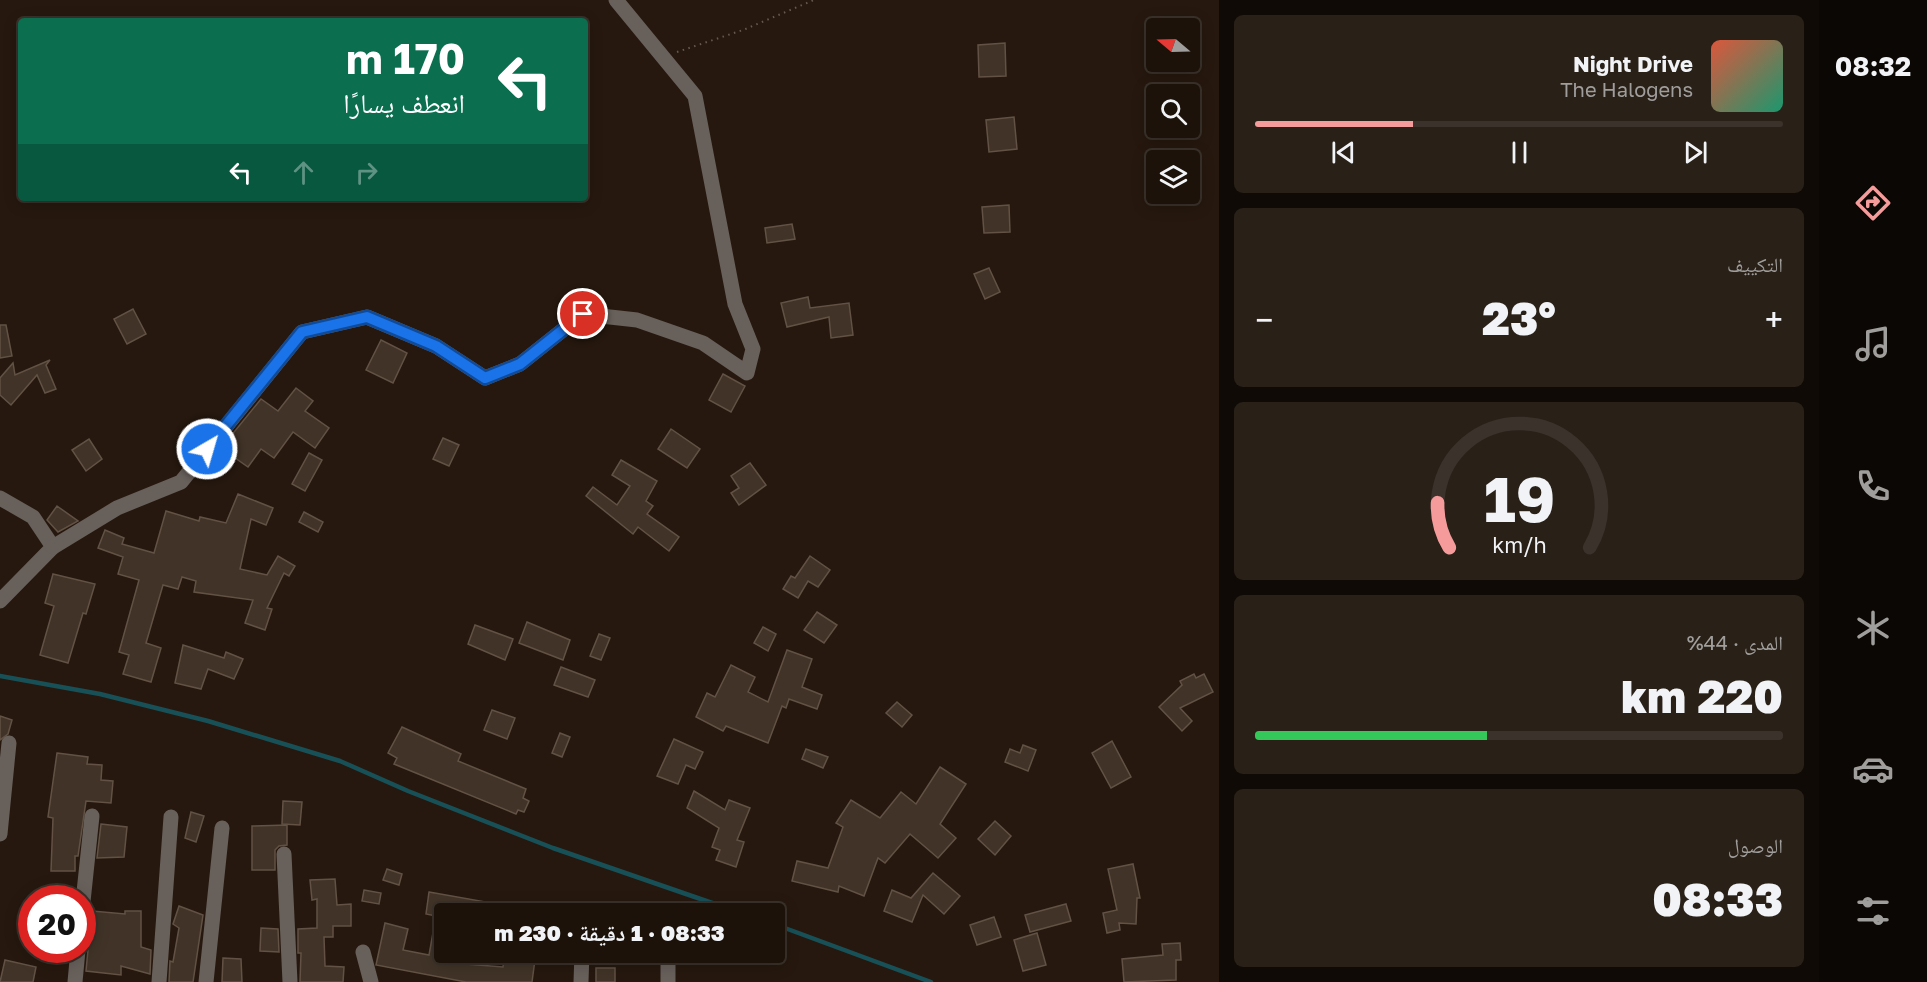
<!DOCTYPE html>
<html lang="ar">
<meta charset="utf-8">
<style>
:root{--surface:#1c120a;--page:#292018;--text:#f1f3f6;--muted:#a09e9c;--line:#3a322b;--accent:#f59b9b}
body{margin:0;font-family:"Golos Text","Noto Naskh Arabic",sans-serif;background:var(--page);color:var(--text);direction:rtl;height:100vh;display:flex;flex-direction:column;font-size:22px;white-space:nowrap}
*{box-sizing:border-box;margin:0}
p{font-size:20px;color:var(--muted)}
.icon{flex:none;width:33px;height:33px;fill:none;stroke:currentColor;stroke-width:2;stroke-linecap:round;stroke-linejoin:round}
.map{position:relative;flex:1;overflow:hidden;direction:ltr}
.panel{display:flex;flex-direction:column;gap:15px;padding:15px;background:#0f0a06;width:600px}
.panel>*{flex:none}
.banner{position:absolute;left:18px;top:18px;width:570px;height:183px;border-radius:6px;box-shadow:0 3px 15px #0003,0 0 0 2px var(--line);direction:rtl;background:#0b6e4f;color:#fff;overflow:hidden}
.needle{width:39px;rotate:289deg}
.fabs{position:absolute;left:1146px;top:18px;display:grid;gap:12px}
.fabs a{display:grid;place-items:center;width:54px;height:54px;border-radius:6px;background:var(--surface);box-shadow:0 3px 15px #0003,0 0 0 2px var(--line);font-size:30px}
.speed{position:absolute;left:18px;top:885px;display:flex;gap:12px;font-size:30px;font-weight:700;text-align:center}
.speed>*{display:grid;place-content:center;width:78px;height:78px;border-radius:50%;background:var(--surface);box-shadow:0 3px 15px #0003,0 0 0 2px var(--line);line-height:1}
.speed .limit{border:9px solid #d22;background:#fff;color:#111}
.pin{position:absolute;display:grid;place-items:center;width:51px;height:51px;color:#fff;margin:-26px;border:3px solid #fff;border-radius:50%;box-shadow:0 2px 6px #0007}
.me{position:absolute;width:66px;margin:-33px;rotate:38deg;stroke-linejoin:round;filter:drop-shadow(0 0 4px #0008)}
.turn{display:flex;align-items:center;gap:21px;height:126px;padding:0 24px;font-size:27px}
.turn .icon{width:78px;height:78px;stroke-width:2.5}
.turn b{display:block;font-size:42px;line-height:51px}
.lanes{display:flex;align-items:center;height:57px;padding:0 24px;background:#0003;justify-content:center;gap:30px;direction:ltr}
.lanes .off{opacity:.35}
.big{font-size:45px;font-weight:800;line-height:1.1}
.panel .widget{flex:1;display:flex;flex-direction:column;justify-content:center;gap:9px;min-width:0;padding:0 21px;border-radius:9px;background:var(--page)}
.panel .dial{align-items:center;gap:0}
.dial svg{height:156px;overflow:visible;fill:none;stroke:var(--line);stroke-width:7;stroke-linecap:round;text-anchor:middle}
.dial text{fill:var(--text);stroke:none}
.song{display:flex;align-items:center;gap:18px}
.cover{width:72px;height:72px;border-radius:9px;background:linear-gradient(135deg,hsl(10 70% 55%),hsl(160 70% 35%))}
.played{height:6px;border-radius:3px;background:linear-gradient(90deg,var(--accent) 30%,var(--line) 30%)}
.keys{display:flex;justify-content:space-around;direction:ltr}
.heat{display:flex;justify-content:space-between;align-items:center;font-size:33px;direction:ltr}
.charge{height:9px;border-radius:4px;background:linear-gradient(90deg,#34c759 44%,var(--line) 0)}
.trip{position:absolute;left:434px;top:903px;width:351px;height:60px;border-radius:6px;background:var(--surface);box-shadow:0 3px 15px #0003,0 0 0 2px var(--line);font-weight:800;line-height:60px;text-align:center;direction:rtl}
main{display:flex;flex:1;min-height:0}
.dock{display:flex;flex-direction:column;width:108px;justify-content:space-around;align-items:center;background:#0b0704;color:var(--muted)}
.dock .icon{width:42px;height:42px}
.dock .active{color:var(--accent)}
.dock b{font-size:27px;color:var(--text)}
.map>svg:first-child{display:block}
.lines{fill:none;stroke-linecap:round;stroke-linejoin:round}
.stream{stroke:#185058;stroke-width:4.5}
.building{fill:#413327;stroke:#625245;stroke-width:1.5}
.path{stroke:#665950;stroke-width:2;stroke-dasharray:1.5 4.5;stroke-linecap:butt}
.minor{stroke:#68605b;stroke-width:15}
.route-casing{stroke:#114b97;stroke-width:15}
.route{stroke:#1a73e8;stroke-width:10}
</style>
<main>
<nav class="dock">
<b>08:32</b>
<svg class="icon active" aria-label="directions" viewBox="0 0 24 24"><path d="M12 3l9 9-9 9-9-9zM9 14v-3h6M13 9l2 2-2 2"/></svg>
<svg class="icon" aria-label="music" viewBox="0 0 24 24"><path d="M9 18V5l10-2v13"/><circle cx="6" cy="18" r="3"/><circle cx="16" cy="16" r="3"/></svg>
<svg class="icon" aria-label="phone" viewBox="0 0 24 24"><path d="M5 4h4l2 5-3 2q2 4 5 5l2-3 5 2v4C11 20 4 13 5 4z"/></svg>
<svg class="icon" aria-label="climate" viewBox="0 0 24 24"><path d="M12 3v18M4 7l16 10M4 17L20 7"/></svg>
<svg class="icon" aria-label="car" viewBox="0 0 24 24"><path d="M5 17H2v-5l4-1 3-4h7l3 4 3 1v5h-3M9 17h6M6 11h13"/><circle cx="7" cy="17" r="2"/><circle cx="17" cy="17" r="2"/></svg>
<svg class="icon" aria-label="filters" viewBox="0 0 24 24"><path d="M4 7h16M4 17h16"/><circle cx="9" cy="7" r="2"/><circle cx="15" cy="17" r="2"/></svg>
</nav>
<section class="panel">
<div class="widget">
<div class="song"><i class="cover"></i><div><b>Night Drive</b><p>The Halogens</p></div></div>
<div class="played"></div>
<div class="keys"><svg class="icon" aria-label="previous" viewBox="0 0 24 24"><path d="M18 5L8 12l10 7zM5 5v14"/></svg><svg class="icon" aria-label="pause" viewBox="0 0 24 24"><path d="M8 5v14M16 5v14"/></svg><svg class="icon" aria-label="next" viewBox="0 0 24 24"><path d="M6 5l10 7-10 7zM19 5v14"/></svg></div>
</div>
<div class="widget"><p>التكييف</p>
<div class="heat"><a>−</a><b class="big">23°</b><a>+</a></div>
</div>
<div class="widget dial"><svg viewBox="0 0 100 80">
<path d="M14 69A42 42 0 1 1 86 69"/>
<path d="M14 69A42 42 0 0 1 8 46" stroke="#f59b9b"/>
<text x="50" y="56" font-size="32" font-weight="700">19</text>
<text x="50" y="72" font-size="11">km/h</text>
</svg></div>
<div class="widget"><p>المدى · 44%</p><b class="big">220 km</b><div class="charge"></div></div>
<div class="widget"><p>الوصول</p><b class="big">08:33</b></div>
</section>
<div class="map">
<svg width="1219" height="982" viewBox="0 0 1219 982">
<rect width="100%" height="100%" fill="#26180e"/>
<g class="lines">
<g class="stream">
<polyline points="0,676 100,694 208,721 340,761 408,791 553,848 744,914"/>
<polyline points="774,924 931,982"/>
</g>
</g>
<g class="building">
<polygon points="1005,43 1006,76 979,77 978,45"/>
<polygon points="1014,117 1017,149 989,152 986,120"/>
<polygon points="1009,205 1010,232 984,233 982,207"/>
<polygon points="792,224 795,239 767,243 765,228"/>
<polygon points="989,268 1000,292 985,299 974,274"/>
<polygon points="808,297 810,308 849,303 853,335 831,338 829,317 787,327 781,303"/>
<polygon points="133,309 146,334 127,344 114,319"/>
<polygon points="0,325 6,325 12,356 0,358"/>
<polygon points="381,340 407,353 393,383 366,370"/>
<polygon points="50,360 46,365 56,389 45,393 37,375 11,405 0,395 0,378 13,363 15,375"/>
<polygon points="723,374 745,386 731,412 709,400"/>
<polygon points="296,388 313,401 305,411 329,428 315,448 293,432 274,458 261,449 248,467 221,448 261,399 278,411"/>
<polygon points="671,429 700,449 687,468 658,449"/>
<polygon points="443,438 459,445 449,466 433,459"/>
<polygon points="89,439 102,459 86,471 72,450"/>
<polygon points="309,453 322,460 305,491 292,484"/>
<polygon points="621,460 657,481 646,501 653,506 647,514 679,537 669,551 638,527 633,534 586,496 593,487 617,505 630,486 612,475"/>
<polygon points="750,463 766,485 739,505 731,493 739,488 731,476"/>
<polygon points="238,494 273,508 266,525 251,519 240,569 267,575 278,556 295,566 289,576 284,573 267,608 272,609 265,630 245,623 253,600 194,592 196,581 182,577 178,589 163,585 146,643 161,648 151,682 123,674 129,655 119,652 139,580 118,574 123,557 98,548 105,530 124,538 122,544 154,553 166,511 199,521 200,517 226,523"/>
<polygon points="57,506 78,521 58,532 47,520"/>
<polygon points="304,512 323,522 318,532 299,522"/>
<polygon points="810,556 830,570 818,587 808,581 798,598 783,589 791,576 795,578"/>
<polygon points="53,574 95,584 86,614 83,613 68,663 40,655 54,606 45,603"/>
<polygon points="817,612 837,625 824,643 804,630"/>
<polygon points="527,622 570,640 563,660 519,643"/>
<polygon points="475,625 513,639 505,660 468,644"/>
<polygon points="763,627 776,634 768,651 754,643"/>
<polygon points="599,634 610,638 601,660 590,656"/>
<polygon points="183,645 224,658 226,652 243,659 234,679 208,669 201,689 175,683"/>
<polygon points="787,650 812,659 802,687 822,695 817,709 789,699 786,708 782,706 768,743 726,726 723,731 696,717 707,693 715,697 731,665 755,677 748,692 768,702"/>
<polygon points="561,667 595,680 588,697 554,685"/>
<polygon points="1194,674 1196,678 1204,674 1213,692 1180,708 1192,721 1182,731 1159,707 1182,685 1180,681"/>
<polygon points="897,702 912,715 902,727 886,713"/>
<polygon points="492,710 515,718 507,739 484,730"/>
<polygon points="0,716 12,720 8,734 0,740"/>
<polygon points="402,727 461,754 458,761 526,789 523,798 529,801 524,812 518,810 516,814 394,764 397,758 388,753"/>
<polygon points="560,733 570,737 562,757 552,753"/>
<polygon points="674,739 703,752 695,769 686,765 678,784 657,776"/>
<polygon points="1112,741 1131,777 1111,788 1092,753"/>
<polygon points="1023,745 1036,750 1028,771 1005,762 1010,749 1020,753"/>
<polygon points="806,749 828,757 823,768 802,759"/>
<polygon points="57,753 88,757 87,764 102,765 101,780 113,781 111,803 86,801 78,856 75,856 75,871 51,871 53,818 48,817"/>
<polygon points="940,767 966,784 940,824 956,838 938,858 910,834 885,863 878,858 864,896 839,886 838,892 792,881 797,861 828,868 843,827 836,823 851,800 880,818 901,792 916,804"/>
<polygon points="694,791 725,810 729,800 750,808 737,840 744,842 736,867 716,860 720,850 712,847 719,828 687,808"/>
<polygon points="283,801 302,802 300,825 282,824"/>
<polygon points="191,812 204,816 196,842 185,838"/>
<polygon points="995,821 1011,836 995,855 978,839"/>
<polygon points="101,824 127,827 124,857 97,858"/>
<polygon points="287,825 287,845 279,846 275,850 275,870 252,870 252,826"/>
<polygon points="1133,864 1140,898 1137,898 1136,924 1119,923 1120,930 1107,933 1103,913 1117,910 1108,869"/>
<polygon points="387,869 402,874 399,885 383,880"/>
<polygon points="933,873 960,896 944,914 923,895 912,922 884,911 892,890 911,898"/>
<polygon points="335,879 337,905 351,904 351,926 333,926 333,937 324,937 325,966 344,967 343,982 300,982 301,953 298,953 298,929 317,928 317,899 312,900 310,880"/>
<polygon points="364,890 381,893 379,904 362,901"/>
<polygon points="429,892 486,902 484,914 444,914 444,952 455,952 453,963 503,967 505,952 536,952 532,982 466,982 376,965 385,923 408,929 403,950 429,955 436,916 426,914"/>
<polygon points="1066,904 1071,921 1030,932 1025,915"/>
<polygon points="179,906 203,915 193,982 169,982 170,961 173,962 179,928 173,924"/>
<polygon points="92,911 125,914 125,911 141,911 141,947 151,950 150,974 121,966 121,975 86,971 88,950 82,942 82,933 85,920"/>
<polygon points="994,917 1001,937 977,945 970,925"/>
<polygon points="261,928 278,929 279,952 260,951"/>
<polygon points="1037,933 1046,965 1023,971 1014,940"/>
<polygon points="1180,943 1181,960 1176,960 1176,980 1124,982 1122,959 1163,955 1162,944"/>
<polygon points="223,958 241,959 242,982 222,982"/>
<polygon points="5,960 36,967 33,982 0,982"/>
<rect x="596" y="968" width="19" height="14"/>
</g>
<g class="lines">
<polyline class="path" points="677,52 743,30 814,0"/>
<g class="minor">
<polyline points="0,498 33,517 53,547 0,601"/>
<polyline points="53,547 117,508 181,482 302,332 367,317 436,346 485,378 520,364 583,314 637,320 703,343 747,373 753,349 735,304 695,96 616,0"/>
<polyline points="0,834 9,743"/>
<polyline points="284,854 290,982"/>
<polyline points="82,911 92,816"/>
<polyline points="363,952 371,982"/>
<polyline points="668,952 668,982"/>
<polyline points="75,982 78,950"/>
<polyline points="159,982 171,817"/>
<polyline points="206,982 222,828"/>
<polyline points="581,982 582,952"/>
</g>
</g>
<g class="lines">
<g class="route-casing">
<polyline id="route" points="207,449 302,332 367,317 436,346 485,378 520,364 583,314"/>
</g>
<use href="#route" class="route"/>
</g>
</svg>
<div class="fabs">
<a><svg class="needle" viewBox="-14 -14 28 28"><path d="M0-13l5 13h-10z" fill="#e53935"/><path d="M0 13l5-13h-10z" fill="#a09e9c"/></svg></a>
<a><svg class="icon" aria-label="search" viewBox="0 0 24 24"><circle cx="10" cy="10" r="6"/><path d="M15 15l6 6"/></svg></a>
<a><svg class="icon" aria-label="layers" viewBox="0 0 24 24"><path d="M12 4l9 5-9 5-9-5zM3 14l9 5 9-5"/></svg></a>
</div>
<div class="speed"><div class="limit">20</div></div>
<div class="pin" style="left:583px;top:314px;background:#d93025"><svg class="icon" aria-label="arrive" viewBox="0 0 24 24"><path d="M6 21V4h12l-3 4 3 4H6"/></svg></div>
<svg class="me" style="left:207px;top:449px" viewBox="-20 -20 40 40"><circle r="17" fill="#1a73e8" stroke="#fff" stroke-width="3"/><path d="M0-11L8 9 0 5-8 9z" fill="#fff"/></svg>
<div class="trip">08:33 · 1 دقيقة · 230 m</div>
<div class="banner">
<div class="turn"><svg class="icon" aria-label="left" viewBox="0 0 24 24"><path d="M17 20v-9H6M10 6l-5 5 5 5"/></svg><div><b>170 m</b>انعطف يسارًا</div></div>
<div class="lanes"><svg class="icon" aria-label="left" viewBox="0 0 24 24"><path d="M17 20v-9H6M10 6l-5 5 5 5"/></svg><svg class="icon off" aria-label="ahead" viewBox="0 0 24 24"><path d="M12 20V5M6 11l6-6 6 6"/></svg><svg class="icon off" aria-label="right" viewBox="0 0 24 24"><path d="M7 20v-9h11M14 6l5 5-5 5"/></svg></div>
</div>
</div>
</main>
